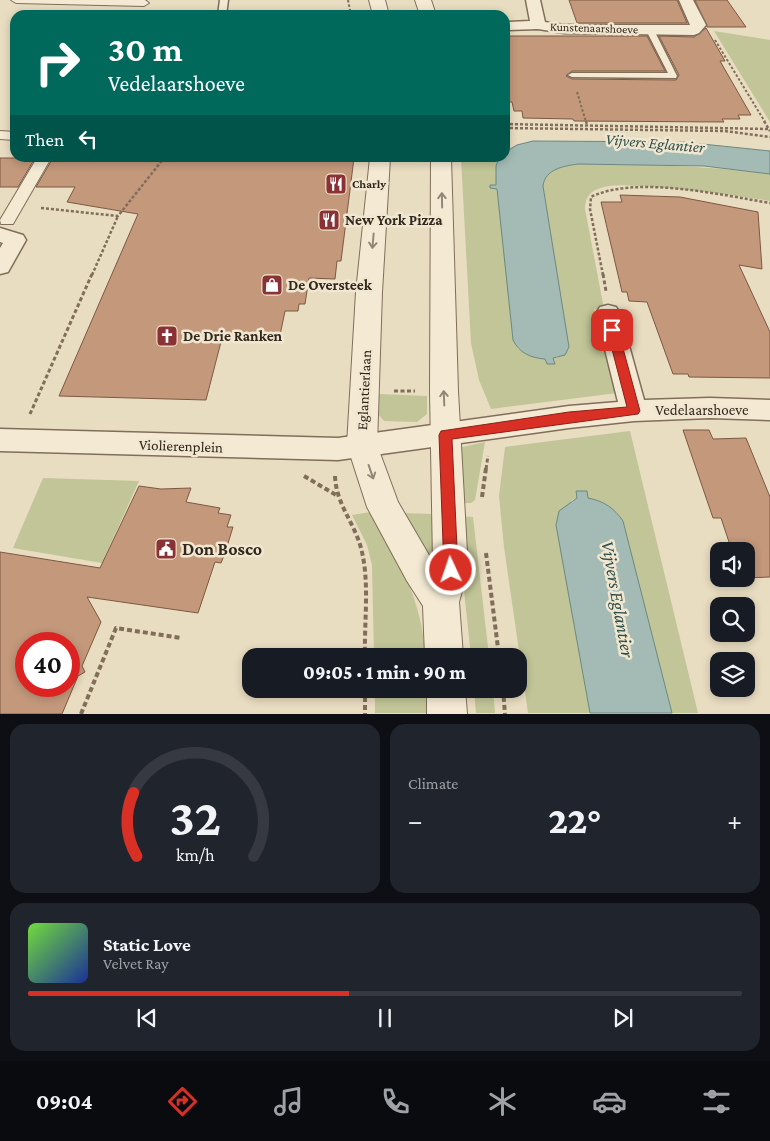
<!DOCTYPE html>
<meta charset="utf-8">
<style>
:root{--surface:#171b24;--page:#20242c;--text:#f1f3f6;--muted:#9ea1a6;--line:#363941;--accent:#d93025}
body{margin:0;font-family:"Crimson Pro",serif;background:var(--page);color:var(--text);height:100vh;display:flex;flex-direction:column;font-size:19px;white-space:nowrap}
*{box-sizing:border-box;margin:0}
p{font-size:16px;color:var(--muted)}
.icon{flex:none;width:28px;height:28px;fill:none;stroke:currentColor;stroke-width:2;stroke-linecap:round;stroke-linejoin:round}
.map{position:relative;height:714px;overflow:hidden}
.side{display:flex;flex-direction:column;gap:10px;padding:10px;background:#0d0f14;flex:1}
.side>*{flex:none}
.top-card{position:absolute;left:10px;top:10px;width:500px;height:152px;border-radius:15px;box-shadow:0 2px 8px #0003;background:#00695c;color:#fff;overflow:hidden}
.controls{position:absolute;left:710px;top:542px;display:grid;gap:10px}
.controls a{display:grid;place-items:center;width:45px;height:45px;border-radius:10px;background:var(--surface);box-shadow:0 2px 8px #0003;font-size:25px}
.speed{position:absolute;left:15px;top:632px;display:flex;gap:10px;font-size:25px;font-weight:700;text-align:center}
.speed>*{display:grid;place-content:center;width:65px;height:65px;border-radius:50%;background:var(--surface);box-shadow:0 2px 8px #0003;line-height:1}
.speed .limit{border:8px solid #d22;background:#fff;color:#111}
.pin{position:absolute;display:grid;place-items:center;width:42px;height:42px;color:#fff;margin:-21px;border-radius:10px;box-shadow:0 2px 8px #0006}
.me{position:absolute;width:55px;margin:-28px;rotate:357deg;stroke-linejoin:round;filter:drop-shadow(0 0 4px #0008)}
.turn{display:flex;align-items:center;gap:18px;height:105px;padding:0 15px;font-size:22px}
.turn .icon{width:65px;height:65px;stroke-width:2.5}
.turn b{display:block;font-size:35px;line-height:42px}
.then{display:flex;align-items:center;height:48px;padding:0 15px;background:#0003;gap:10px;font-size:19px}
.big{font-size:38px;font-weight:800;line-height:1.1}
.side .card{flex:1;display:flex;flex-direction:column;justify-content:center;gap:8px;min-width:0;padding:0 18px;border-radius:15px;background:var(--page)}
.side .dial{align-items:center;gap:0}
.dial svg{height:130px;overflow:visible;fill:none;stroke:var(--line);stroke-width:7;stroke-linecap:round;text-anchor:middle}
.dial text{fill:var(--text);stroke:none}
.song{display:flex;align-items:center;gap:15px}
.cover{width:60px;height:60px;border-radius:8px;background:linear-gradient(135deg,hsl(100 70% 55%),hsl(230 70% 35%))}
.played{height:5px;border-radius:2px;background:linear-gradient(90deg,var(--accent) 45%,var(--line) 45%)}
.keys{display:flex;justify-content:space-around;direction:ltr}
.heat{display:flex;justify-content:space-between;align-items:center;font-size:28px;direction:ltr}
.side .tiles{flex:1;display:grid;gap:10px;grid-template-columns:1fr 1fr}
.card:last-child{grid-column:span 2}
.trip{position:absolute;left:242px;top:648px;width:285px;height:50px;border-radius:15px;background:var(--surface);box-shadow:0 2px 8px #0003;font-weight:800;line-height:50px;text-align:center}
.tab-bar{display:flex;height:80px;justify-content:space-around;align-items:center;background:#090b0e;color:var(--muted)}
.tab-bar .icon{width:35px;height:35px}
.tab-bar .selected{color:var(--accent)}
.tab-bar b{font-size:22px;color:var(--text)}
.map>svg:first-child{display:block}
.green{fill:#c1c597}
.water{fill:#a3bbb4;stroke:#6c8880}
.building{fill:#c3987b;stroke:#7d5943;fill-rule:evenodd}
.lines{fill:none;stroke-linecap:round;stroke-linejoin:round}
.service-casing{stroke:#806e5b;stroke-width:3}
.pedestrian-casing{stroke:#806e5b;stroke-width:2}
.minor-casing{stroke:#806e5b;stroke-width:3}
.tertiary-casing{stroke:#806e5b;stroke-width:2}
.path-far3{stroke:#806e5b;stroke-width:2;stroke-dasharray:2.5 2;stroke-linecap:butt}
.path-far2{stroke:#806e5b;stroke-width:2.5;stroke-dasharray:3 2;stroke-linecap:butt}
.path-far1{stroke:#806e5b;stroke-width:3;stroke-dasharray:4 2.5;stroke-linecap:butt}
.path{stroke:#806e5b;stroke-width:4;stroke-dasharray:5 3;stroke-linecap:butt}
.service{fill:#f4ead4;fill-rule:evenodd}
.pedestrian{fill:#f4ead4;fill-rule:evenodd}
.minor{fill:#f4ead4;fill-rule:evenodd}
.tertiary{fill:#f4ead4;fill-rule:evenodd}
.oneway{stroke:#928878}
.route{fill:#d93025;stroke:#8d1f18}
.labels{text-anchor:middle;dominant-baseline:central;stroke-width:5;stroke-linejoin:round;paint-order:stroke}
.far-street-label{font-size:12px;fill:#31271d;stroke:#f1e7d0}
.far-poi-label{font-size:12px;font-weight:bold;fill:#31271d;stroke:#f1e7d0;text-anchor:start}
.poi-label{font-size:15px;font-weight:bold;fill:#31271d;stroke:#f1e7d0;text-anchor:start}
.street-label{font-size:15px;fill:#31271d;stroke:#f1e7d0}
.water-label{font-size:16px;font-style:italic;fill:#2e504d;stroke:#f1e7d0}
.near-poi-label{font-size:18px;font-weight:bold;fill:#31271d;stroke:#f1e7d0;text-anchor:start}
.near-water-label{font-size:19px;font-style:italic;fill:#2e504d;stroke:#f1e7d0}
</style>
<div class="map">
<svg width="770" height="714" viewBox="0 0 770 714">
<rect width="100%" height="100%" fill="#e8dcc1"/>
<g class="green">
<polygon points="714,31 770,40 770,122"/>
<path d="M461,158H499L496,166V185L491,188L497,189L517,348L529,356L545,358L547,364H554L553,358H557L569,347L543,186C545,169 564,166 578,164C643,165 706,165 770,174V201C728,194 686,189 644,186C629,186 612,183 598,189C589,192 585,199 585,209L604,309H594L617,393L491,409L479,380L471,343Z"/>
<polygon points="378,394 427,396 427,414 417,422 384,421 378,414"/>
<path d="M630,431L698,713H672L623,521C614,508 604,501 588,498L587,491H576L577,498L572,500L556,525L590,713H528L504,547L499,496L505,447Z"/>
<polygon points="485,442 475,500 471,503 457,503 458,448"/>
<polygon points="43,478 139,481 102,563 13,548"/>
<path d="M371,512C398,558 423,602 425,656H374L372,565L367,545L352,515Z"/>
<polygon points="401,513 434,514 438,574"/>
<polygon points="456,516 473,517 489,656 471,656"/>
<polygon points="375,689 426,689 427,713 375,713"/>
<polygon points="474,689 493,689 495,713 476,713"/>
</g>
<g class="water">
<path d="M533,141L683,142L770,151V174L704,166L578,164C564,166 545,169 543,186L569,347L565,355L553,358L555,364H547L545,359C531,358 519,353 513,340L497,189L490,188V185H496V166L499,158H505V152L517,145Z"/>
<path d="M576,491H587L588,498C604,501 614,508 623,521L672,713H590L556,525L559,511L577,498Z"/>
</g>
<g class="building">
<polygon points="569,0 677,0 687,23 577,23"/>
<polygon points="695,0 727,0 746,27 707,27"/>
<polygon points="706,28 725,61 720,61 751,115 738,115 740,119 722,119 724,122 574,121 573,119 523,118 522,111 514,111 512,102 505,102 505,36 647,36 665,71 572,71 566,76 572,79 676,80 679,75 659,36 694,37"/>
<polygon points="0,158 35,158 18,187 0,187"/>
<polygon points="53,158 354,158 341,261 337,261 335,279 309,278 305,304 299,304 298,311 285,311 279,340 222,338 206,400 59,396 138,214 67,202 75,187 36,187"/>
<polygon points="620,195 680,197 758,212 762,269 739,265 770,332 770,378 689,377 688,374 673,374 647,302 629,301 627,292 622,292 601,202 622,202"/>
<polygon points="683,430 709,430 713,439 746,438 770,497 770,577 746,578 746,551 732,551 721,518 713,518"/>
<path d="M139,486L161,489L191,488L186,502L220,508L218,513L231,515L227,527H233L225,553L221,563L215,562L198,613L87,597L101,622L82,666L85,672L78,676L62,714H0V552L100,568ZM26,644H69V686H26Z"/>
</g>
<g class="lines">
<g class="service-casing">
<g id="service">
<polygon points="220,0 228,0 226,15 218,15"/>
<polygon points="647,28 654,30 677,76 676,78 572,77 568,75 572,73 668,73 646,30"/>
</g>
</g>
<g class="pedestrian-casing">
<g id="pedestrian">
<polygon points="11,0 145,0 149,3 144,6 16,3"/>
<polygon points="0,131 15,132 15,140 0,139"/>
<polygon points="37,158 51,158 13,224 1,224 0,220"/>
</g>
</g>
<g class="minor-casing">
<g id="minor">
<polygon points="526,0 540,0 545,22 564,25 690,25 679,0 693,0 706,25 699,33 694,35 564,33 538,29 505,30 505,22 530,21"/>
<polygon points="0,228 23,235 26,240 8,272 0,274 0,248 3,243 0,242"/>
<polygon points="608,305 616,307 620,313 644,400 710,398 770,400 770,420 710,418 634,421 569,428 338,460 0,451 0,429 338,438 569,406 618,402 596,313 600,307"/>
</g>
</g>
<g class="tertiary-casing">
<g id="tertiary">
<polygon points="369,0 385,0 389,15 373,15"/>
<polygon points="415,0 431,0 436,15 420,15"/>
<polygon points="370,158 390,158 382,292 377,445 398,502 433,562 430,391 431,158 451,158 458,391 468,570 459,602 463,656 425,656 423,606 407,581 367,507 347,445 356,292"/>
<polygon points="427,689 465,689 467,714 427,714"/>
</g>
</g>
<g class="path-far3">
<polyline points="348,0 351,15"/>
<polyline points="715,40 765,122"/>
<polyline points="577,92 586,122"/>
</g>
<g class="path-far2">
<polyline points="586,121 587,125"/>
<polyline points="764,121 770,131"/>
<polyline points="505,124 769,129"/>
<polyline points="505,128 725,131 770,137"/>
<polyline points="41,208 118,216 164,158"/>
<polyline points="92,275 118,216"/>
<path d="M603,275L590,209L591,197C635,175 722,195 770,203"/>
</g>
<g class="path-far1">
<polyline points="603,274 606,291"/>
<polyline points="394,391 415,391"/>
<polyline points="30,414 92,274"/>
<polyline points="486,469 488,456"/>
</g>
<g class="path">
<polyline points="304,476 336,495"/>
<path d="M335,476C336,504 354,522 361,548C370,582 364,621 365,656"/>
<polyline points="482,497 486,468"/>
<polyline points="486,553 499,656"/>
<polyline points="365,689 365,714"/>
<polyline points="503,689 505,714"/>
<polyline points="81,714 116,628 181,638"/>
</g>
<use href="#service" class="service"/>
<use href="#pedestrian" class="pedestrian"/>
<use href="#minor" class="minor"/>
<use href="#tertiary" class="tertiary"/>
</g>
<defs><path id="oneway-shaft" d="M-6 0H5M1.5-3L5.5 0L1.5 3" fill="none" stroke-width="1.6" stroke-linecap="round" stroke-linejoin="round" transform="scale(1.25)"/></defs>
<g class="oneway">
<use href="#oneway-shaft" transform="translate(442 200) rotate(-91)"/>
<use href="#oneway-shaft" transform="translate(373 241) rotate(95)"/>
<use href="#oneway-shaft" transform="translate(444 398) rotate(-92)"/>
<use href="#oneway-shaft" transform="translate(371 472) rotate(71)"/>
</g>
<polygon class="route" points="612,326 618,330 640,411 638,414 452,439 458,570 456,575 451,577 446,575 444,570 439,435 441,431 569,412 627,407 607,330"/>
<defs>
<g id="restaurant-square" transform="scale(1.125)"><rect x="-9" y="-9" width="18" height="18" rx="4" fill="#893134" stroke="#f1e7d0"/><path d="M-5-6h1v4h1v-4h1v4h1v-4h1v5L-1.5 .5V6h-2V.5L-5-1ZM5-6V6H3V1.5H1.5Q1.5-4 5-6Z" fill="#fff"/></g>
<g id="shop-square" transform="scale(1.125)"><rect x="-9" y="-9" width="18" height="18" rx="4" fill="#893134" stroke="#f1e7d0"/><path d="M-5-2.5h2.3a2.7 3.5 0 0 1 5.4 0H5L5.5 6h-11ZM-1.5-2.5h3a1.5 2.3 0 0 0-3 0Z" fill="#fff"/></g>
<g id="church-square" transform="scale(1.125)"><rect x="-9" y="-9" width="18" height="18" rx="4" fill="#893134" stroke="#f1e7d0"/><path d="M-1.2-6h2.4v3.5h3.3v2.4h-3.3V6h-2.4V-.1h-3.3v-2.4h3.3Z" fill="#fff"/></g>
<g id="civic-square" transform="scale(1.125)"><rect x="-9" y="-9" width="18" height="18" rx="4" fill="#893134" stroke="#f1e7d0"/><path d="M-.6-6.5H3V-4.5H.6V-3L4-1V1h2V6H-6V1h2V-1L-.6-3ZM-1.2 2.5V6h2.4V2.5Z" fill="#fff"/></g>
</defs>
<g fill-rule="evenodd">
<use href="#restaurant-square" x="336" y="184"/>
<use href="#restaurant-square" x="329" y="220"/>
<use href="#shop-square" x="272" y="285"/>
<use href="#church-square" x="167" y="336"/>
<use href="#civic-square" x="166" y="549"/>
</g>
<g class="labels">
<g class="far-street-label">
<text transform="translate(594 28) rotate(2)">Kunstenaarshoeve</text>
</g>
<g class="far-poi-label">
<text x="352" y="184">Charly</text>
</g>
<g class="poi-label">
<text x="345" y="220">New York Pizza</text>
<text x="288" y="285">De Oversteek</text>
<text x="183" y="336">De Drie Ranken</text>
</g>
<g class="street-label">
<text transform="translate(364 390) rotate(-87)">Eglantierlaan</text>
<text x="702" y="410">Vedelaarshoeve</text>
<text transform="translate(181 446) rotate(2)">Violierenplein</text>
</g>
<g class="water-label">
<text transform="translate(655 143) rotate(5)">Vijvers Eglantier</text>
</g>
<g class="near-poi-label">
<text x="182" y="549">Don Bosco</text>
</g>
<g class="near-water-label">
<text transform="translate(618 599) rotate(80)">Vijvers Eglantier</text>
</g>
</g>
</svg>
<div class="controls">
<a><svg class="icon" aria-label="sound" viewBox="0 0 24 24"><path d="M4 9h4l5-4v14l-5-4H4zM17 9q2 3 0 6"/></svg></a>
<a><svg class="icon" aria-label="search" viewBox="0 0 24 24"><circle cx="10" cy="10" r="6"/><path d="M15 15l6 6"/></svg></a>
<a><svg class="icon" aria-label="layers" viewBox="0 0 24 24"><path d="M12 4l9 5-9 5-9-5zM3 14l9 5 9-5"/></svg></a>
</div>
<div class="speed"><div class="limit">40</div></div>
<div class="pin" style="left:612px;top:330px;background:#d93025"><svg class="icon" aria-label="arrive" viewBox="0 0 24 24"><path d="M6 21V4h12l-3 4 3 4H6"/></svg></div>
<svg class="me" style="left:451px;top:570px" viewBox="-20 -20 40 40"><circle r="17" fill="#d93025" stroke="#fff" stroke-width="3"/><path d="M0-11L8 9 0 5-8 9z" fill="#fff"/></svg>
<div class="trip">09:05 · 1 min · 90 m</div>
<div class="top-card">
<div class="turn"><svg class="icon" aria-label="right" viewBox="0 0 24 24"><path d="M7 20v-9h11M14 6l5 5-5 5"/></svg><div><b>30 m</b>Vedelaarshoeve</div></div>
<div class="then">Then<svg class="icon" aria-label="left" viewBox="0 0 24 24"><path d="M17 20v-9H6M10 6l-5 5 5 5"/></svg></div>
</div>
</div>
<section class="side">
<div class="tiles">
<div class="card dial"><svg viewBox="0 0 100 80">
<path d="M14 69A42 42 0 1 1 86 69"/>
<path d="M14 69A42 42 0 0 1 12 30" stroke="#d93025"/>
<text x="50" y="56" font-size="32" font-weight="700">32</text>
<text x="50" y="72" font-size="11">km/h</text>
</svg></div>
<div class="card"><p>Climate</p>
<div class="heat"><a>−</a><b class="big">22°</b><a>+</a></div>
</div>
<div class="card">
<div class="song"><i class="cover"></i><div><b>Static Love</b><p>Velvet Ray</p></div></div>
<div class="played"></div>
<div class="keys"><svg class="icon" aria-label="previous" viewBox="0 0 24 24"><path d="M18 5L8 12l10 7zM5 5v14"/></svg><svg class="icon" aria-label="pause" viewBox="0 0 24 24"><path d="M8 5v14M16 5v14"/></svg><svg class="icon" aria-label="next" viewBox="0 0 24 24"><path d="M6 5l10 7-10 7zM19 5v14"/></svg></div>
</div>
</div>
</section>
<nav class="tab-bar">
<b>09:04</b>
<svg class="icon selected" aria-label="directions" viewBox="0 0 24 24"><path d="M12 3l9 9-9 9-9-9zM9 14v-3h6M13 9l2 2-2 2"/></svg>
<svg class="icon" aria-label="music" viewBox="0 0 24 24"><path d="M9 18V5l10-2v13"/><circle cx="6" cy="18" r="3"/><circle cx="16" cy="16" r="3"/></svg>
<svg class="icon" aria-label="phone" viewBox="0 0 24 24"><path d="M5 4h4l2 5-3 2q2 4 5 5l2-3 5 2v4C11 20 4 13 5 4z"/></svg>
<svg class="icon" aria-label="climate" viewBox="0 0 24 24"><path d="M12 3v18M4 7l16 10M4 17L20 7"/></svg>
<svg class="icon" aria-label="car" viewBox="0 0 24 24"><path d="M5 17H2v-5l4-1 3-4h7l3 4 3 1v5h-3M9 17h6M6 11h13"/><circle cx="7" cy="17" r="2"/><circle cx="17" cy="17" r="2"/></svg>
<svg class="icon" aria-label="filters" viewBox="0 0 24 24"><path d="M4 7h16M4 17h16"/><circle cx="9" cy="7" r="2"/><circle cx="15" cy="17" r="2"/></svg>
</nav>
